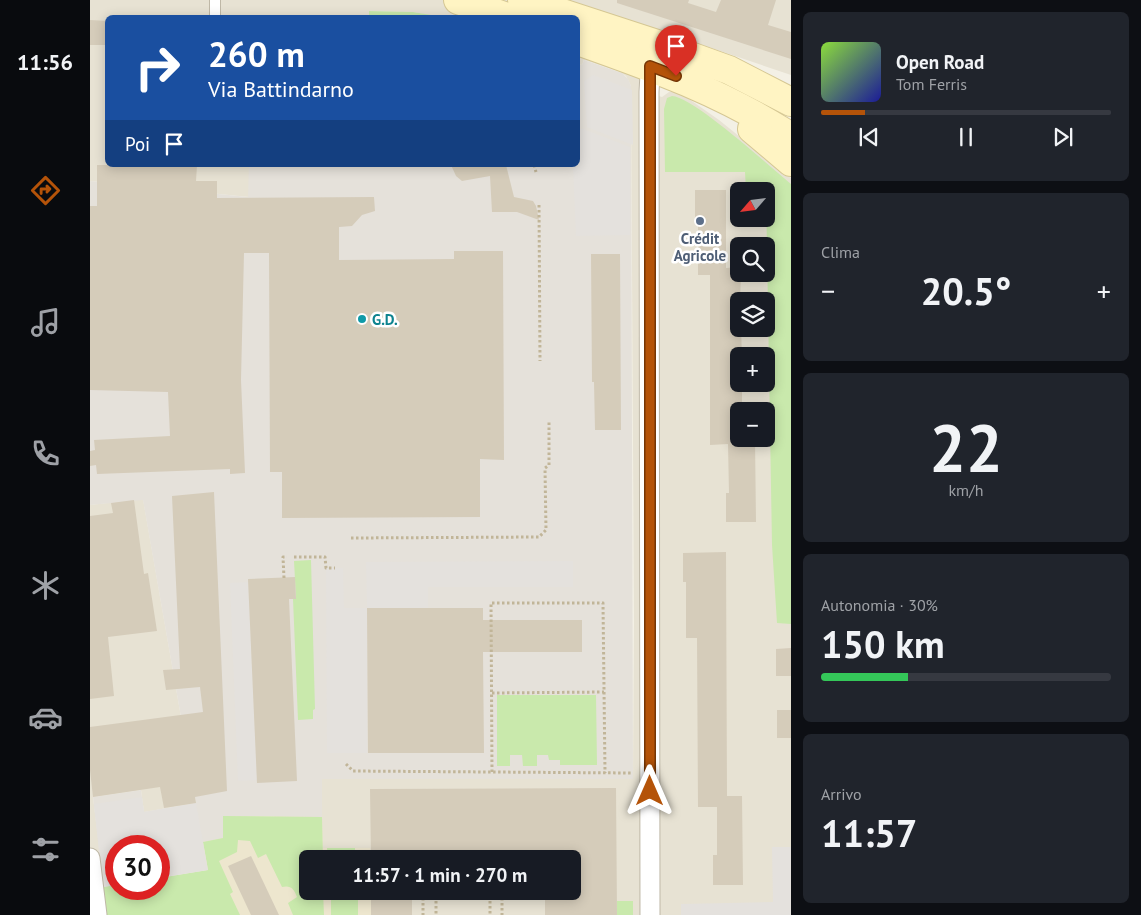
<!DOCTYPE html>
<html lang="it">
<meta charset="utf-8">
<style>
:root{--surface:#171b24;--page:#20242c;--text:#f1f3f6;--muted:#9ea1a6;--line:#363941;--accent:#b45309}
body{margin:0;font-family:"PT Sans",sans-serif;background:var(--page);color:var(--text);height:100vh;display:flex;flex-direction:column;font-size:19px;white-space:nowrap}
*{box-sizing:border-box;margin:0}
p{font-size:16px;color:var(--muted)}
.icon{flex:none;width:28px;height:28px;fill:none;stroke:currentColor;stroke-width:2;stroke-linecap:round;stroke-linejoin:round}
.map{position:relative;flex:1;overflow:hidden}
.panel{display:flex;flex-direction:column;gap:12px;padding:12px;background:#0d0f14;width:350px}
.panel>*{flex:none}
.guide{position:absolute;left:15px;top:15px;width:475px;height:152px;border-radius:8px;box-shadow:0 2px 12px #0003;background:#1a4fa0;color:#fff;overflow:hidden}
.needle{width:32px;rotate:242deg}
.fabs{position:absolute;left:640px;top:182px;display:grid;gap:10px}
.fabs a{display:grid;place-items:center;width:45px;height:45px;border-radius:8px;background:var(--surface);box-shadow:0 2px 12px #0003;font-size:25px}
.speed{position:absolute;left:15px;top:835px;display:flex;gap:10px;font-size:25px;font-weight:700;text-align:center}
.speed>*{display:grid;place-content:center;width:65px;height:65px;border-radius:50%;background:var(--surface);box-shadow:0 2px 12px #0003;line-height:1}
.speed .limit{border:8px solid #d22;background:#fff;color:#111}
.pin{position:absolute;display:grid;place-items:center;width:42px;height:42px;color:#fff;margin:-51px -21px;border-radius:50% 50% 50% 0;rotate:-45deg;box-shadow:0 0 5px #0007}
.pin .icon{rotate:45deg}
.me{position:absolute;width:55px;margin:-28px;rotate:0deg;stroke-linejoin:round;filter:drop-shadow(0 0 4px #0008)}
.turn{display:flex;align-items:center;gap:18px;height:105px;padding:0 20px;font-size:22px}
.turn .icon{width:65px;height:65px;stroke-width:2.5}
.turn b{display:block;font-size:35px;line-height:42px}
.then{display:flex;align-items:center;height:48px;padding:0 20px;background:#0003;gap:10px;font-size:19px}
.big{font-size:38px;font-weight:800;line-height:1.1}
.panel .card{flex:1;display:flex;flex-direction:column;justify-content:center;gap:8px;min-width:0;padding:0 18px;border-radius:8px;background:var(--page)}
.panel .dial{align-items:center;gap:0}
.dial b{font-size:65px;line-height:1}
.song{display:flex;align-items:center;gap:15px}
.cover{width:60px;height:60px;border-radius:8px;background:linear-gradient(135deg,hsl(90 70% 55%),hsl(240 70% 35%))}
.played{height:5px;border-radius:2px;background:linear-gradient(90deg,var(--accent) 15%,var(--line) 15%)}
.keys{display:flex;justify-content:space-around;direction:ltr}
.heat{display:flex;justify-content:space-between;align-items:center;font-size:28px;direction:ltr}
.charge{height:8px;border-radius:4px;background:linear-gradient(90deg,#34c759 30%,var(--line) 0)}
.trip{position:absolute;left:209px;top:850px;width:282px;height:50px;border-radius:8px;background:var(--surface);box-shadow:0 2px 12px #0003;font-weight:800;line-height:50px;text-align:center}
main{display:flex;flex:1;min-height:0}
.menu{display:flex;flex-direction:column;width:90px;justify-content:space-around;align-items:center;background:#090b0e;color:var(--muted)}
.menu .icon{width:35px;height:35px}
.menu .current{color:var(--accent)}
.menu b{font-size:22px;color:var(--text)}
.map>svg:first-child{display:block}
.residential{fill:#e7e2d3;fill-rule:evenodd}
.industrial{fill:#e5e1da}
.education{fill:#ede6ce}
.green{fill:#c9e9ac}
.parking{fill:#e4e1dd}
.building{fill:#d5ccba}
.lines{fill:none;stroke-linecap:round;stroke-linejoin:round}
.lane-casing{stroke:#bfb8a7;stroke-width:12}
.street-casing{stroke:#bfb8a7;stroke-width:21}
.secondary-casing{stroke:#d5c793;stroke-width:30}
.path{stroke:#c1b598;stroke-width:3;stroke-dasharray:2.5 2.5;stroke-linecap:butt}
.lane{stroke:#fff;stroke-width:10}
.street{stroke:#fff;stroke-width:19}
.secondary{stroke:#fff4c3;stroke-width:28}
.route-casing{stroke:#753606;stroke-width:12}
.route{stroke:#b45309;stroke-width:9}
.service-dot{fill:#5c6f8a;stroke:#fff;stroke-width:2}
.culture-dot{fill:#0f9aa8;stroke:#fff;stroke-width:2}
.labels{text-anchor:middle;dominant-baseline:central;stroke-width:5;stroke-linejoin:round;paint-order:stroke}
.service-label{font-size:15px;font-weight:bold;fill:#4e5e75;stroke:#fff}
.culture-label{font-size:15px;font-weight:bold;fill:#0d838f;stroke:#fff;text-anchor:start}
</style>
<main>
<nav class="menu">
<b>11:56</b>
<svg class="icon current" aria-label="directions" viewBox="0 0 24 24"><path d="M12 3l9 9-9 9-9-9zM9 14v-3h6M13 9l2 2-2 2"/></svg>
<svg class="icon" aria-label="music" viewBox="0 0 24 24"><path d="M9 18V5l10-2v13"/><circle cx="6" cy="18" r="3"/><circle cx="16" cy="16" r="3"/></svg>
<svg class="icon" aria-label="phone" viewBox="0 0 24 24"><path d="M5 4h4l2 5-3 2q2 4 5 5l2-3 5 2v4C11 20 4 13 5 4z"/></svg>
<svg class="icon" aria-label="climate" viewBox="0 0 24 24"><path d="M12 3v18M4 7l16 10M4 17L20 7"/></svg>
<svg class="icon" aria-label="car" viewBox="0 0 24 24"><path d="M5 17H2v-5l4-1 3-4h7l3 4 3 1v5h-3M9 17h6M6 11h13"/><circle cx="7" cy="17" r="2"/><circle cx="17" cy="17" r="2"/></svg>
<svg class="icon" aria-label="filters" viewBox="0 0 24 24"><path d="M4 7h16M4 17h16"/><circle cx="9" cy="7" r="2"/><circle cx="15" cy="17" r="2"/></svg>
</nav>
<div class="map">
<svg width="701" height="915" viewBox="0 0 701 915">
<rect width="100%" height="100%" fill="#f3f0e5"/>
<path class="residential" d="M0,0H701V75L568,30L559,93L572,97L579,92H589L629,120L701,178V915H0V505L53,499L106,803L54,812L51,790L3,797L14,887L26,885V889H69V878L118,870L231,779L543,778L544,623L541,86L536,76L528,71L494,60L492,65L488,64V18H354L323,12L279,11V18H18V165H159V197L0,181ZM649,191H676V219H649ZM649,246H676V274H649ZM649,301H676V329H649ZM649,356H676V384H649ZM649,411H676V439H649ZM218,859H482V891H218Z"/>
<polygon class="industrial" points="494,60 532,73 538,79 541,86 543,779 232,779 232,817 133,816 133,838 69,878 69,846 26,846 26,885 13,887 3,797 51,790 54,812 106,803 53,500 0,505 0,181 158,197 159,165 488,165 488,64 492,65"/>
<polygon class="education" points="133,816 232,817 233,848 280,848 281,859 218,859 218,891 281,891 281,893 322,915 123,915 113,842 133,838"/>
<g class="green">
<polygon points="279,11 323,12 353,17 279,17"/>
<path d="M582,96C604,97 680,167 701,184V624L687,623L682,545L676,191H656L655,172H575L574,109L577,98Z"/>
<polygon points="221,560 225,709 223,710 223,719 208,720 203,599 206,598 204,561"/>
<polygon points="407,695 506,695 507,765 470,765 470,760 459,760 458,755 447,755 447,766 433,766 432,755 420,755 420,766 407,766"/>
<path d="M133,816L232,817L233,859H218V891H233L234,915H203L198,903L207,897C204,889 201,885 192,887L176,854L168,858L160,841L148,840L147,852L129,861L143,892L140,894L150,915H17L13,887L26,885V889H69V878L118,870L113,842L133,838Z"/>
<polygon points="237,848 265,848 265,859 238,859"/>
<polygon points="268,896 268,915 241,915 241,897"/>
<rect x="527" y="901" width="16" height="14"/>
</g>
<g class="parking">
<polygon points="503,75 542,90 543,145 497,127 494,81"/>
<polygon points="488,129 493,129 540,147 540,235 486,236 483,165 488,165"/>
<polygon points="483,561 483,587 338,587 338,608 277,608 277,753 237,753 236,568 253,568 254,608 277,608 276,562"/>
<polygon points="158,582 167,780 148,781 140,583"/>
<polygon points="52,797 54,812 106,803 118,870 69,878 69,846 26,846 26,885 13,887 4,804"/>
<polygon points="682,847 701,847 701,915 591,915 591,904 683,902"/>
</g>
<g class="building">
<polygon points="527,0 599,0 598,3 626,12 631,0 686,0 678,25 701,32 701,59 527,3"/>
<polygon points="0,20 18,21 18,45 0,45"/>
<polygon points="7,165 107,165 106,181 127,181 127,198 284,197 285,211 272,215 262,226 249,227 249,260 364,259 364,251 413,251 414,460 390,459 390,517 192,518 192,472 180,472 179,253 154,253 151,380 155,473 140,474 140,469 7,474 6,465 0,466 0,451 5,450 4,440 80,436 78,392 0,390 0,206 7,206"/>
<polygon points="361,165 416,165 424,197 443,201 446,206 449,220 427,212 402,212 400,176 372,181 366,176"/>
<polygon points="605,190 636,190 636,268 649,267 649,274 651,274 649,329 651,329 652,356 649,356 649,384 652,384 652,411 649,411 649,439 665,439 666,522 636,522 636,493 639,493 638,444 620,445 620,275 608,275 608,220 605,220"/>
<polygon points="501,254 530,254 531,430 505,430 504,382 502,382"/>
<polygon points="124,492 137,791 105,797 106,803 74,808 70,787 3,797 0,770 0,727 113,712 110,687 76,690 73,670 90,669 82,496"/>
<polygon points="44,500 54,574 58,573 67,631 18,637 24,696 0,699 0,516 23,513 21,503"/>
<polygon points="636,552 637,796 652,796 653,885 623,885 623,855 627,855 627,807 608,807 607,638 596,638 596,582 593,582 593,553"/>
<polygon points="205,577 206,599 199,599 207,781 167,783 158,579"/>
<polygon points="277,608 393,608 393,620 492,620 492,652 393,652 394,753 278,753"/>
<polygon points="701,648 701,676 686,676 686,649"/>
<rect x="687" y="710" width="14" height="28"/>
<polygon points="526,788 527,915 455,915 455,891 482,891 482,859 281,859 280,789"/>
<polygon points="161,856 189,915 161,915 138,866"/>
<rect x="281" y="891" width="41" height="24"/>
</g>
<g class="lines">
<g class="lane-casing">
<polyline id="lane" points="125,18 125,0"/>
</g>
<g class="street-casing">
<g id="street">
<polyline points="0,858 7,915"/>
<polyline points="560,915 559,92 561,56"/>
</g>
</g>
<g class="secondary-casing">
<g id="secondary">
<polyline points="368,0 420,18"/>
<polyline points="432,0 564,43 639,70 701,102"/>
<path d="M488,41C562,67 634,93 701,137"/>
<polyline points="662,129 701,162"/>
</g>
</g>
<g class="path">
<polyline points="444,165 446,172"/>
<polyline points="449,205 450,361"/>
<polyline points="261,538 449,537 456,530 455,468 459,465 459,421"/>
<polyline points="204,557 235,557 236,568 245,568"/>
<polyline points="194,578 193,557 197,557"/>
<polyline points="402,693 514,692"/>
<polyline points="256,764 263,771 542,773"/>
<polyline points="402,772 401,603 513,603 515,773"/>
<polyline points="346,891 346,915"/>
<polyline points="400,891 400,915"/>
<polyline points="333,898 333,915"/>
<polyline points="412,898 412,915"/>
</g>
<use href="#lane" class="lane"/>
<use href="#street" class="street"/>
<use href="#secondary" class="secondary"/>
</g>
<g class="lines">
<g class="route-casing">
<polyline id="route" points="560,791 560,66 586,76"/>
</g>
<use href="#route" class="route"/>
</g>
<circle class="service-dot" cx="610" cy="221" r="5"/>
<circle class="culture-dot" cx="272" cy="319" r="5"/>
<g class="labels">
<g class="service-label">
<text x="610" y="238">Crédit<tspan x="610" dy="17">Agricole</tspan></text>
</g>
<g class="culture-label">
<text x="282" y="319">G.D.</text>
</g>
</g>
</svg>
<div class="fabs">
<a><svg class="needle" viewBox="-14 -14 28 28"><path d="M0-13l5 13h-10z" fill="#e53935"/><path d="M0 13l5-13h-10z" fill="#9ea1a6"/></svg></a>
<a><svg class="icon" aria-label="search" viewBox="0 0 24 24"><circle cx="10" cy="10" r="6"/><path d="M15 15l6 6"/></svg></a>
<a><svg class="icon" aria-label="layers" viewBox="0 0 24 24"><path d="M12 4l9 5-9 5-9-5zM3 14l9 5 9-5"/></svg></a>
<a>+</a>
<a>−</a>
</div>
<div class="speed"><div class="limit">30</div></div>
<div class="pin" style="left:586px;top:76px;background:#d93025"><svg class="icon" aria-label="arrive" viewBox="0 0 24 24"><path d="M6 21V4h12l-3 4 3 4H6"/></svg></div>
<svg class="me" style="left:560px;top:791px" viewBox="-20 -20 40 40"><path d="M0-17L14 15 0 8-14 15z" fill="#b45309" stroke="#fff" stroke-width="4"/></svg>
<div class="trip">11:57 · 1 min · 270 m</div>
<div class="guide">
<div class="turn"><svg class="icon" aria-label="right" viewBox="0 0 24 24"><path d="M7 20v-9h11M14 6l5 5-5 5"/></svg><div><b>260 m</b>Via Battindarno</div></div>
<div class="then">Poi<svg class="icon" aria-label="arrive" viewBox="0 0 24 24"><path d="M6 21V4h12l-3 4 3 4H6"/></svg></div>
</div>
</div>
<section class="panel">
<div class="card">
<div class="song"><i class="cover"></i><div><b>Open Road</b><p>Tom Ferris</p></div></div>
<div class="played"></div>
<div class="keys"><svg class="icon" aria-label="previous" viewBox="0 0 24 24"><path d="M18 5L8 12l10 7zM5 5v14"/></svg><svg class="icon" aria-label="pause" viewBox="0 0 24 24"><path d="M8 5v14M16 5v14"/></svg><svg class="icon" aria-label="next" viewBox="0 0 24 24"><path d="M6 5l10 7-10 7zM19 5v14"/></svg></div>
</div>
<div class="card"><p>Clima</p>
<div class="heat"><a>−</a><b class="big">20.5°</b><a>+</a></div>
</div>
<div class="card dial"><b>22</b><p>km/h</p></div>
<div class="card"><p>Autonomia · 30%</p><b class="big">150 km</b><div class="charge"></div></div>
<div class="card"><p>Arrivo</p><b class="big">11:57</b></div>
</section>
</main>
